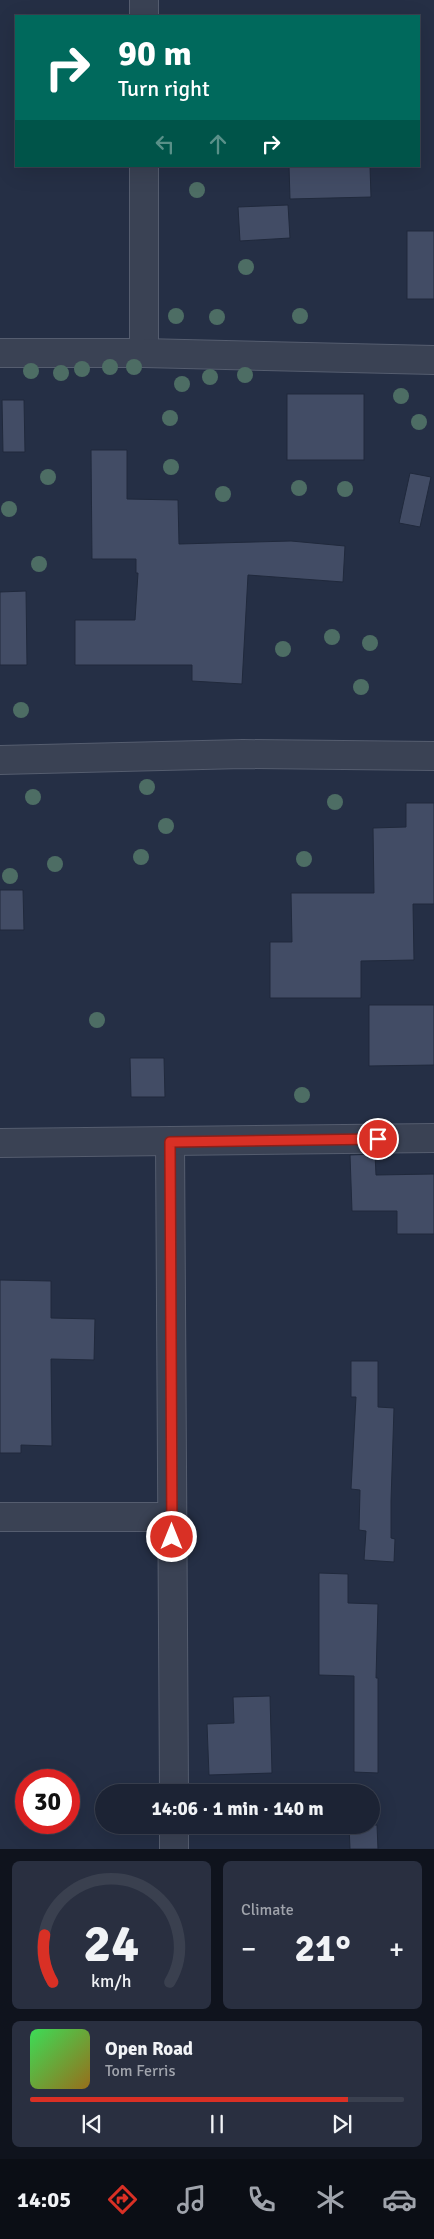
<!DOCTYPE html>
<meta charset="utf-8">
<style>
:root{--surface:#1c2334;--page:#292f40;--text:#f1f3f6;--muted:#a0a4ac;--line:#3a404f;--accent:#d93025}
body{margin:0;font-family:Signika,sans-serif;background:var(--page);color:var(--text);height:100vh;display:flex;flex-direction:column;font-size:19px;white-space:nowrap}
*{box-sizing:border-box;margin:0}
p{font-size:16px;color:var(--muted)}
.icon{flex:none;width:28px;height:28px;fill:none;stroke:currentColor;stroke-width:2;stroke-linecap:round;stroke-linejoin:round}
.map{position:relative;height:1849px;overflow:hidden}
.sheet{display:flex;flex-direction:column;gap:12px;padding:12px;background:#0f131d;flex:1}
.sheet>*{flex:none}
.hud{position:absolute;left:15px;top:15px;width:405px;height:152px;border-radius:0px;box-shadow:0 5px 20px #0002,0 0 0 1px var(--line);background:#00695c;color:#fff;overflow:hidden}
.speed{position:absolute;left:15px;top:1769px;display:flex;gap:10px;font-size:25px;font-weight:700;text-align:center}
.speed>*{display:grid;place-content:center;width:65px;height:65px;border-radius:50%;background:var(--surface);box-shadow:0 5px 20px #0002,0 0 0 1px var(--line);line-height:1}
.speed .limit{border:8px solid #d22;background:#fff;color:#111}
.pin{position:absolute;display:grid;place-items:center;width:42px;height:42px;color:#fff;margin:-21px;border:2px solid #fff;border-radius:50%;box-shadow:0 1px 5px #0007}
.me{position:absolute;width:55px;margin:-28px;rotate:0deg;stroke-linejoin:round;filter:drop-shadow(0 0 4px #0008)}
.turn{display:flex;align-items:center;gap:18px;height:105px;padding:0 20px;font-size:22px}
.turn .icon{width:65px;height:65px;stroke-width:2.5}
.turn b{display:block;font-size:35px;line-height:42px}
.lanes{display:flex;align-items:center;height:48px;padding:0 20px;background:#0003;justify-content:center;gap:25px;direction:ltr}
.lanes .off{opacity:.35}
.big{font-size:38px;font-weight:700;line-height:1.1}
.sheet .widget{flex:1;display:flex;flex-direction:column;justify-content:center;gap:8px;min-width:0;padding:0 18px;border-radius:8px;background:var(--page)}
.sheet .dial{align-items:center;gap:0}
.dial svg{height:130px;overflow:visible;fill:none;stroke:var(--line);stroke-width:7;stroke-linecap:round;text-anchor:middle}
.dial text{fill:var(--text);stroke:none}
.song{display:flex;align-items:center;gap:15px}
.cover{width:60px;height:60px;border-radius:8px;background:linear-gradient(135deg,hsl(130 70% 55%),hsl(40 70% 35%))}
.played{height:5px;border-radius:2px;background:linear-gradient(90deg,var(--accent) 85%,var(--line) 85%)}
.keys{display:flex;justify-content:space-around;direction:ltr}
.heat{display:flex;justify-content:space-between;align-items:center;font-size:28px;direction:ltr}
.sheet .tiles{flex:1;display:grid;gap:12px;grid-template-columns:1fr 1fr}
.widget:last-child{grid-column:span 2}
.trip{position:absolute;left:95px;top:1784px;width:285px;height:50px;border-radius:25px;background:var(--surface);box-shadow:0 5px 20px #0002,0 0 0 1px var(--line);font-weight:700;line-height:50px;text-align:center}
.menu{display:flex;height:80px;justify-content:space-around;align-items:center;background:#0b0e15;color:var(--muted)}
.menu .icon{width:35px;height:35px}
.menu .selected{color:var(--accent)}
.menu b{font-size:22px;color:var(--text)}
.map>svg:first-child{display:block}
.building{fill:#424c65;stroke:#20293c}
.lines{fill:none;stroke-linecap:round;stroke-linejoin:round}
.minor-casing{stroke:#555d6f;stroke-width:30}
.minor{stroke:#3a4254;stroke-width:28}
.tree{fill:#4d6d64}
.route-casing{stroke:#8d1f18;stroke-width:12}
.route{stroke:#d93025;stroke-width:9}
</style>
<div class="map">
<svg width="434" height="1849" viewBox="0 0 434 1849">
<rect width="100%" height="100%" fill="#252f45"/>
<g class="building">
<polygon points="289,166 370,166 371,197 290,199"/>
<polygon points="288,205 290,238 240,241 238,207"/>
<rect x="407" y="231" width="27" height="68"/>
<rect x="287" y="394" width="77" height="66"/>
<polygon points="2,400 24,400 25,452 3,452"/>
<polygon points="91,450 127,450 127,499 178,500 179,544 291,541 345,546 343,582 248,575 242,684 192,681 192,665 75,665 75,620 135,620 138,573 136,573 136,559 92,559"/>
<polygon points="410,473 431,477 420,527 399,523"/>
<polygon points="26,591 27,665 0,665 0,592"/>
<polygon points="406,803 434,803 434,904 413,904 414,960 361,961 361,998 270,998 270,942 292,942 291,893 374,893 373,828 406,827"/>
<polygon points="0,890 23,890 24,930 0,930"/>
<polygon points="369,1005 434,1005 434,1065 369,1066"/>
<polygon points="130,1058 164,1058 165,1097 131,1097"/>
<polygon points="375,1154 376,1175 434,1174 434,1234 397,1234 397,1211 352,1211 350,1155"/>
<polygon points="0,1280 51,1281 51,1318 95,1319 94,1360 51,1359 52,1446 21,1445 21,1453 0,1453"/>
<polygon points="351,1361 378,1361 378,1407 394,1408 391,1501 391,1538 395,1539 394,1562 364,1560 366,1531 359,1530 360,1490 351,1489 356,1397 351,1397"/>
<polygon points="319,1573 348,1574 348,1603 378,1604 376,1678 378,1678 378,1773 354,1772 354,1676 319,1675"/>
<polygon points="270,1696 272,1773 209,1775 207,1724 234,1723 233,1697"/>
<polygon points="349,1825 377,1825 378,1849 350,1849"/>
</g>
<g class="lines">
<g class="minor-casing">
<g id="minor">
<polyline points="144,0 144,16"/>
<polyline points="144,166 144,353"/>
<polyline points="0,353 144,353 434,360"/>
<polyline points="0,760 243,754 434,756"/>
<polyline points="170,1142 174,1792"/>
<polyline points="0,1143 434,1138"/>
<polyline points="0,1517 172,1517"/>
<polyline points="174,1825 174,1849"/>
</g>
</g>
<use href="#minor" class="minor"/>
</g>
<g class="tree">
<circle cx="197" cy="190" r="8"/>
<circle cx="246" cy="267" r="8"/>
<circle cx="176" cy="316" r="8"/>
<circle cx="300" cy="316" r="8"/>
<circle cx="217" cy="317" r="8"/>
<circle cx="110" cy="367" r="8"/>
<circle cx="134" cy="367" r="8"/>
<circle cx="82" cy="369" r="8"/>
<circle cx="31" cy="371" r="8"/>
<circle cx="61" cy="373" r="8"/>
<circle cx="245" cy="375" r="8"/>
<circle cx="210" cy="377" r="8"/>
<circle cx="182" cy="384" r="8"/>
<circle cx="401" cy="396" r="8"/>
<circle cx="170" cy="418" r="8"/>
<circle cx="419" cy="422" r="8"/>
<circle cx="171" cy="467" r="8"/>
<circle cx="48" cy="477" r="8"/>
<circle cx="299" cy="488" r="8"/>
<circle cx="345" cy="489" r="8"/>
<circle cx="223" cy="494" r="8"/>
<circle cx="9" cy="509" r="8"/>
<circle cx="39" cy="564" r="8"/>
<circle cx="332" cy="637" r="8"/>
<circle cx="370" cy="643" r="8"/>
<circle cx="283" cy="649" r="8"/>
<circle cx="361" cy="687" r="8"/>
<circle cx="21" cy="710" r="8"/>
<circle cx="147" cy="787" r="8"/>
<circle cx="33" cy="797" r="8"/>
<circle cx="335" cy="802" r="8"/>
<circle cx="166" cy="826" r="8"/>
<circle cx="141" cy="857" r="8"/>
<circle cx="304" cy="859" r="8"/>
<circle cx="55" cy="864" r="8"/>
<circle cx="10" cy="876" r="8"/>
<circle cx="97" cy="1020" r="8"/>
<circle cx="302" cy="1095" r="8"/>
</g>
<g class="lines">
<g class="route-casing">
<polyline id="route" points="172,1537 170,1142 378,1139"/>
</g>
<use href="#route" class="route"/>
</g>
</svg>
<div class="speed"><div class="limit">30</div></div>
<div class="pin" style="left:378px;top:1139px;background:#d93025"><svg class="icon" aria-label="arrive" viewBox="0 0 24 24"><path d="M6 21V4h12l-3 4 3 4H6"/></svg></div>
<svg class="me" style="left:172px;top:1537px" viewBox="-20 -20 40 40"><circle r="17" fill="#d93025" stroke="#fff" stroke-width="3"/><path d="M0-11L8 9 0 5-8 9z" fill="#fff"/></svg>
<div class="trip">14:06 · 1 min · 140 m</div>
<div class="hud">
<div class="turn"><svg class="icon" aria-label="right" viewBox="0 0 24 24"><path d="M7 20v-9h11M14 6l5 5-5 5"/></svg><div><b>90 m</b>Turn right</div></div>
<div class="lanes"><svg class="icon off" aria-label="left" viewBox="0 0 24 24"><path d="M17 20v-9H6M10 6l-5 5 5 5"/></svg><svg class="icon off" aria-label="ahead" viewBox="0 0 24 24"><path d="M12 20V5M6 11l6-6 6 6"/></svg><svg class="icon" aria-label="right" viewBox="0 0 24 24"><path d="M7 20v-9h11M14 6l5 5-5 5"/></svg></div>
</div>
</div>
<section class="sheet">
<div class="tiles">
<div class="widget dial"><svg viewBox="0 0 100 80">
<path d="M14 69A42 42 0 1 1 86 69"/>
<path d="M14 69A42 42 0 0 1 9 40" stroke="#d93025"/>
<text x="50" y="56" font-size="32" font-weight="700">24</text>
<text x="50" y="72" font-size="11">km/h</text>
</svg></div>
<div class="widget"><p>Climate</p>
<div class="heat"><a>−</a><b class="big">21°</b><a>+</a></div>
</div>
<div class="widget">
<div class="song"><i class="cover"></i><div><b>Open Road</b><p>Tom Ferris</p></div></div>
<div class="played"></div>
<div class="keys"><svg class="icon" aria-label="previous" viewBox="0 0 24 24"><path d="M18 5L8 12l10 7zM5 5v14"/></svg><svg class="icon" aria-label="pause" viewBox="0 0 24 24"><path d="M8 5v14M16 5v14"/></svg><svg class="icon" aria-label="next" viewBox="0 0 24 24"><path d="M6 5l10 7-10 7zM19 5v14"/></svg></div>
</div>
</div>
</section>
<nav class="menu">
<b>14:05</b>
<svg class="icon selected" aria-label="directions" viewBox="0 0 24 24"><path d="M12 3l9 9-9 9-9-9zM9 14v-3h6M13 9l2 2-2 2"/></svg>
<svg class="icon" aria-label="music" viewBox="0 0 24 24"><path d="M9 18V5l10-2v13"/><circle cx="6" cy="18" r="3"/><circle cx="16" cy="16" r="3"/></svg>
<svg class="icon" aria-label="phone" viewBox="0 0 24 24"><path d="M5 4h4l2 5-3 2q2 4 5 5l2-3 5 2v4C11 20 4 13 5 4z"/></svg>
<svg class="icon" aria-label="climate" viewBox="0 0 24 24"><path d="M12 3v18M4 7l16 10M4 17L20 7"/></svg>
<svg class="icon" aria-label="car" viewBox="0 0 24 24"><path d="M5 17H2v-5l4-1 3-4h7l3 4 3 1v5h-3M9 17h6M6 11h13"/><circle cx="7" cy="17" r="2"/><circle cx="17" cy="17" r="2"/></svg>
</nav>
